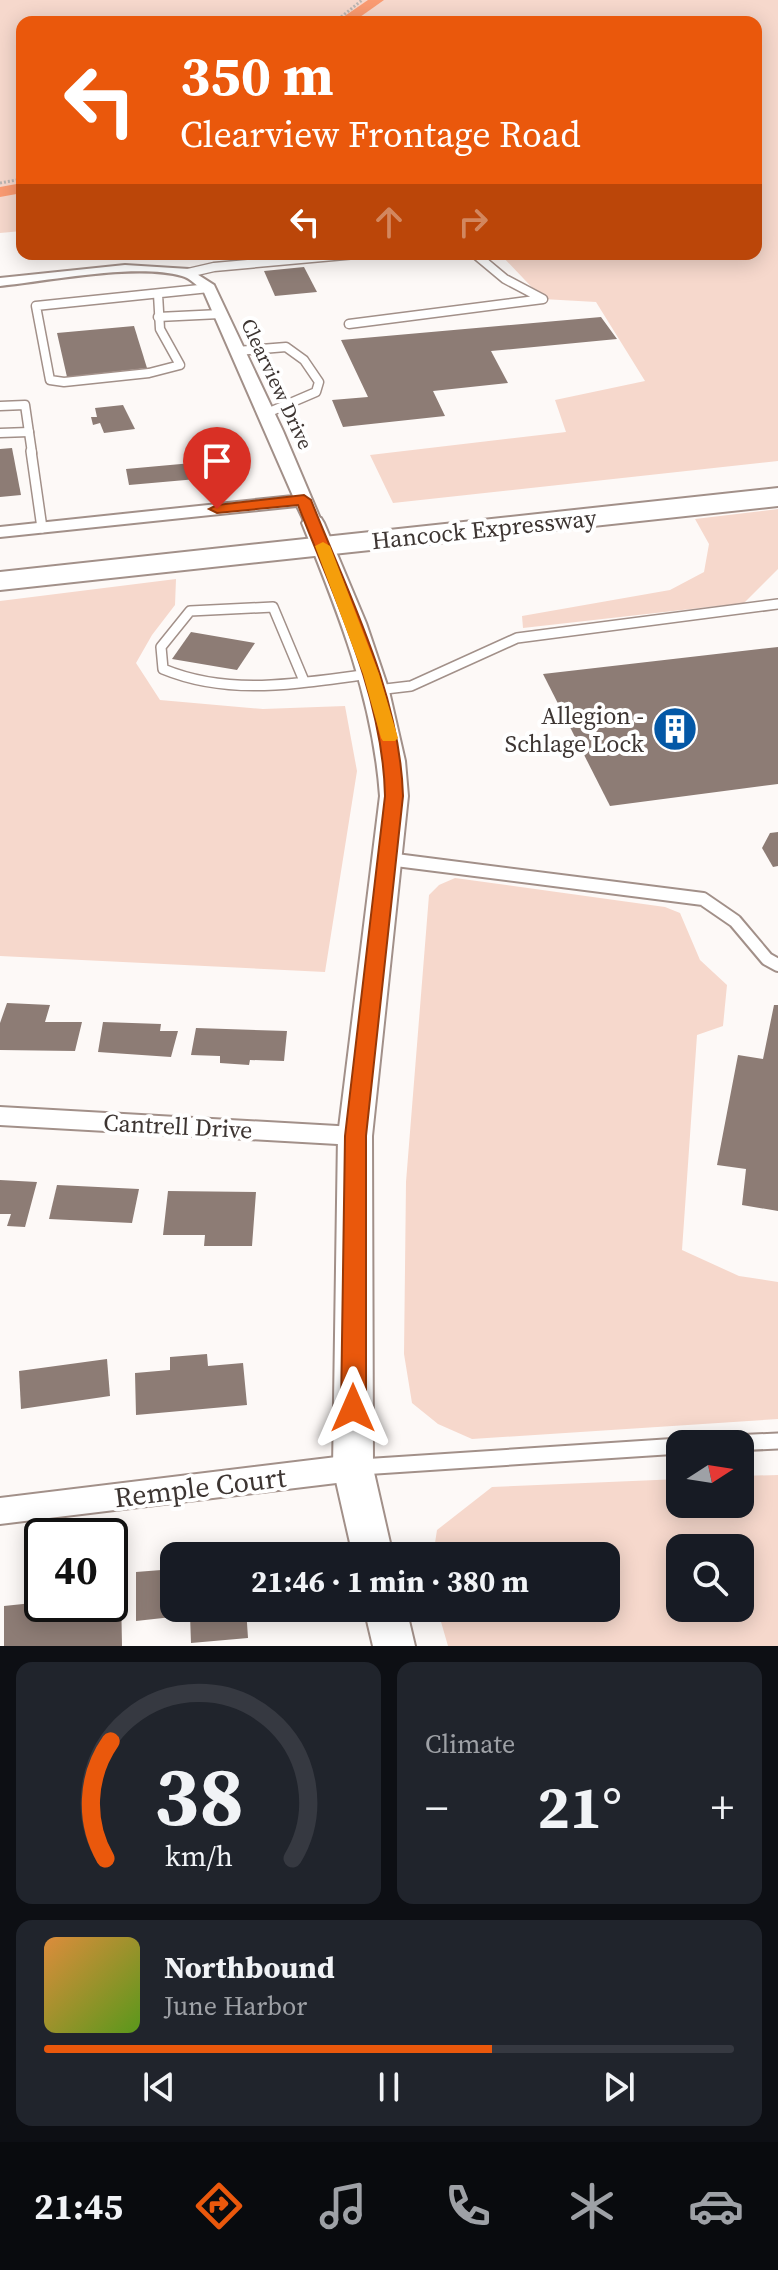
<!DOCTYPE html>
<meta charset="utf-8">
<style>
:root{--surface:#171b24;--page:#20242c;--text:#f1f3f6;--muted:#9ea1a6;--line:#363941;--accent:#ea580c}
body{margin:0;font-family:"Source Serif 4",serif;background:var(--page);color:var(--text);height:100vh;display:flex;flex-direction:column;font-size:30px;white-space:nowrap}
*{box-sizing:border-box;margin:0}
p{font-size:26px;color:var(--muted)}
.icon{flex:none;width:44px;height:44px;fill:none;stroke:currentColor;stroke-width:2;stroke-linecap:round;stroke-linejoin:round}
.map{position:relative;height:1646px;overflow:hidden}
.side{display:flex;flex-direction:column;gap:16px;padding:16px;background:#0d0f14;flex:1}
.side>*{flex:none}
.hud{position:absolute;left:16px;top:16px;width:746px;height:244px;border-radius:16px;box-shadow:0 4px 20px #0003;background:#ea580c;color:#fff;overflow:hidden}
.needle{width:52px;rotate:78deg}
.fabs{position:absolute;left:666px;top:1430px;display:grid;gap:16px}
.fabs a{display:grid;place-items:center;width:88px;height:88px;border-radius:16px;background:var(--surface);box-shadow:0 4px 20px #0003;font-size:40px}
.speed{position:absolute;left:24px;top:1518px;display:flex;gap:16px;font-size:40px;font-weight:700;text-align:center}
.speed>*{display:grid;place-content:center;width:104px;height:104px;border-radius:50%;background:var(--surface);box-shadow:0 4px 20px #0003;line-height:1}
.speed .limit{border:4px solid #111;border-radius:12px;background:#fff;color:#111}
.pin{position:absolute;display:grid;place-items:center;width:68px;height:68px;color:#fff;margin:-82px -34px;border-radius:50% 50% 50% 0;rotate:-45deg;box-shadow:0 0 8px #0007}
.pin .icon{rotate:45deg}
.me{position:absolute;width:88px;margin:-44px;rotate:0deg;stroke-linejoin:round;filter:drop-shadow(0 0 6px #0008)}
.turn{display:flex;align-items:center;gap:28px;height:168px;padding:0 32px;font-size:36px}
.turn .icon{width:104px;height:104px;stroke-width:2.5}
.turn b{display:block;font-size:56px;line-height:68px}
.lanes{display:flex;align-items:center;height:76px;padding:0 32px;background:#0003;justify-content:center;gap:40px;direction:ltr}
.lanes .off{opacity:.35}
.big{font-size:60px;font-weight:700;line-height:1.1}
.side .widget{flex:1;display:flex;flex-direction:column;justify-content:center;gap:12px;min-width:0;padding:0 28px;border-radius:16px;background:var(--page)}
.side .dial{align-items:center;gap:0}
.dial svg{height:208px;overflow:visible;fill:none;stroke:var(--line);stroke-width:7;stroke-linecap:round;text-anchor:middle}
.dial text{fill:var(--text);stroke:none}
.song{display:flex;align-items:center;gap:24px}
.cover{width:96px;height:96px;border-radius:12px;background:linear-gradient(135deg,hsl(30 70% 55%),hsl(90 70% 35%))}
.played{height:8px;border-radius:4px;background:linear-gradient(90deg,var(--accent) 65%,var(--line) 65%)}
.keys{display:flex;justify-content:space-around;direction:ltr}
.heat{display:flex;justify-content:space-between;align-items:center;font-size:44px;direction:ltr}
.side .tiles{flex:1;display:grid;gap:16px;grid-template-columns:1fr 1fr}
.widget:last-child{grid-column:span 2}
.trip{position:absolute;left:160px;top:1542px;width:460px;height:80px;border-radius:16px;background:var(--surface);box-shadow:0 4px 20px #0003;font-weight:700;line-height:80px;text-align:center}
.dock{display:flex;height:128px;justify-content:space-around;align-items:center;background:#090b0e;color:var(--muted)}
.dock .icon{width:56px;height:56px}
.dock .current{color:var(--accent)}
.dock b{font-size:36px;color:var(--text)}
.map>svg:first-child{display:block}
.green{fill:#f6d8cc;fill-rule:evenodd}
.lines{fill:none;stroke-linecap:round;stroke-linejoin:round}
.canal{fill:#fa9b72;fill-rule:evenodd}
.building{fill:#8d7c75}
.service-far3-casing{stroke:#a29089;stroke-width:11}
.service-far2-casing{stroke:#a29089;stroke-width:12}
.service-far1-casing{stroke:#a29089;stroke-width:16}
.service-casing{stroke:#a29089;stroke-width:19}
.minor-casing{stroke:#a29089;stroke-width:4}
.tertiary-casing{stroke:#a29089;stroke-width:4}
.primary-casing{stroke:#a29089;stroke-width:4}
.path{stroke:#bab5b2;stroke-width:3;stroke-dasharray:2 2;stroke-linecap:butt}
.service-far3{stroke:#fff;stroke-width:8}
.service-far2{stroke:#fff;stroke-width:9}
.service-far1{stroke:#fff;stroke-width:12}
.service{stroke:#fff;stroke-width:15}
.minor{fill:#fff;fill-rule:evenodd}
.tertiary{fill:#fff;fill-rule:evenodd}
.primary{fill:#fff;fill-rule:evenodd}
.route{fill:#ea580c;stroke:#983908;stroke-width:2}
.slow{fill:#f59e0b}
.labels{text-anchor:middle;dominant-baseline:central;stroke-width:8;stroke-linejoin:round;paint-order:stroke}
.far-street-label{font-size:20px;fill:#3d3532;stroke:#fff}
.street-label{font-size:24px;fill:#3d3532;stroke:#fff}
.poi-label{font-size:24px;fill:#3d3532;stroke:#fff;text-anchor:end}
.near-street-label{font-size:28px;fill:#3d3532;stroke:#fff}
</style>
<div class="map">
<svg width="778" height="1646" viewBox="0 0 778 1646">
<rect width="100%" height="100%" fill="#fdf9f7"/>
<g class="green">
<polygon points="0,0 373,0 342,22 22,22 22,231 0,233"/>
<polygon points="382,0 778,0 778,461 393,503 370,455 566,432 555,400 645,381 596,302 543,299 500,254 756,254 756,22 353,22"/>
<polygon points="778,509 778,569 744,603 523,628 522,616 670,590 704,572 709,544 695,519"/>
<polygon points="176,579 175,605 152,635 136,663 160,700 263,709 345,706 357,771 325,972 0,956 0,601"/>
<polygon points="455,878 665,907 680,913 700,960 727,985 723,1026 697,1035 682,1250 739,1276 778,1282 778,1419 472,1439 438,1424 412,1403 404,1354 406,1182 429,895 439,885"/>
<path d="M778,1475V1646H448L437,1608H606V1556H433L437,1530L492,1487L680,1479V1504H740V1476ZM740,1548V1608H680V1548Z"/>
</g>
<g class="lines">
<g class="canal">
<polygon points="368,0 384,0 353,22 336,22"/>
<polygon points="22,183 22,193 0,197 0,187"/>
</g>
</g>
<g class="building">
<polygon points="304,267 317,292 275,296 264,271"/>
<polygon points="601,317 617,339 491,351 508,383 433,391 445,416 343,427 332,400 368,397 341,340"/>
<polygon points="134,326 147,368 67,377 57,333"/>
<polygon points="123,405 135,429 104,433 100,423 93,425 91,417 97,417 95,408"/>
<polygon points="12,448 21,495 0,497 0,449"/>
<polygon points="225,460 231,476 129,485 126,469"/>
<polygon points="191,632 255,643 237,670 172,659"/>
<polygon points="778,647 778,784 610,806 543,674"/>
<polygon points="778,832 778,866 773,867 762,848 770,833"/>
<polygon points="7,1003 50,1005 45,1022 82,1022 75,1051 0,1050 0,1023"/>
<polygon points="774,1005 778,1005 778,1211 742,1205 746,1169 717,1165 738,1055 763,1059"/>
<polygon points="103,1022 161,1024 160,1031 178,1031 171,1057 98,1052"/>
<polygon points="196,1028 287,1031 284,1061 250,1060 249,1065 220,1063 220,1056 191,1055"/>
<polygon points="0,1180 37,1182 25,1227 7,1226 11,1214 0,1214"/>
<polygon points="57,1185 139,1189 132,1223 49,1219"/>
<polygon points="168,1191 256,1192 252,1246 204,1246 205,1235 163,1235"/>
<polygon points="207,1354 208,1366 243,1363 247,1405 136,1415 135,1373 170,1370 170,1357"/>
<polygon points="107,1359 110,1396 21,1409 19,1371"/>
<polygon points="174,1569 174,1608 246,1608 248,1638 191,1643 190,1615 136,1621 136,1572"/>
<polygon points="121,1593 122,1646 4,1646 4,1606 42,1602 110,1604 110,1594"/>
</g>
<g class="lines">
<g class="service-far3-casing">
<g id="service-far3">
<polyline points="188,273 214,267 356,254"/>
<polyline points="158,294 160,329 180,365 149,373 64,382 50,380 36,306 209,288"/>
<polyline points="158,317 220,314"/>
<polyline points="349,324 543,299 505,279 475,254"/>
<polyline points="237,351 286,347 304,360 319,382 316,392 267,413"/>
<polyline points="0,406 25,405 32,453"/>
<polyline points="0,433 29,432"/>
</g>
</g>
<g class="service-far2-casing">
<g id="service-far2">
<polyline points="31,451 42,528"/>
<path d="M304,681L273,607L190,611L161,647L163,669C231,697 299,683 370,674"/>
<polyline points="377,690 411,686 517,638 778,604"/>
</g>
</g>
<g class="service-far1-casing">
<polyline id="service-far1" points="388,859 703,899 735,921 767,959 778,965"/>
</g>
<g class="service-casing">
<g id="service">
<polyline points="710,1444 778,1441"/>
<polyline points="361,1467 680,1446"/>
</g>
</g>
<g class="minor-casing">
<g id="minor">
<path d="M125,265L189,269L214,285L283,431L322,523L319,527H307L297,506L0,537V527L293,496L203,290C196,285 190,278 182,276C136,263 49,281 0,286V278Z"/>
<polygon points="0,1107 355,1127 364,1129 368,1136 364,1143 355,1145 0,1125"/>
<polygon points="353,1455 364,1459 368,1468 364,1477 353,1481 0,1524 0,1498"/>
</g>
</g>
<g class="tertiary-casing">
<g id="tertiary">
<path d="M313,516L321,518L324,523L366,623L389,691L405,761L408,796L372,1136L373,1468L393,1556H353L333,1468L338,1136L380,796C373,699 338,612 302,523L305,518Z"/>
<polygon points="364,1608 406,1608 415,1646 373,1646"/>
</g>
</g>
<g class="primary-casing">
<polygon id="primary" points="778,488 778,506 0,590 0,572"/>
</g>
<g class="path">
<polyline points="335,22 362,0"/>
<polyline points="0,183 22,179"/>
</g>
<use href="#service-far3" class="service-far3"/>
<use href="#service-far2" class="service-far2"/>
<use href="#service-far1" class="service-far1"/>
<use href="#service" class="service"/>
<use href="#minor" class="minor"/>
<use href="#tertiary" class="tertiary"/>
<use href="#primary" class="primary"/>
</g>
<path class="route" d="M304,495L311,500C348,594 400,693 403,796L366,1136V1408L362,1415L353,1418L345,1415L341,1408L345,1136L385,796C383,695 334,598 298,505L217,513L209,509L217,505Z"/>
<polygon class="slow" points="323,542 330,546 379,674 398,738 395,741 383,741 381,738 363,674 315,546"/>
<defs>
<g id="building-disc" transform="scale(2.3)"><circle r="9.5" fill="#0458a6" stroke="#fff"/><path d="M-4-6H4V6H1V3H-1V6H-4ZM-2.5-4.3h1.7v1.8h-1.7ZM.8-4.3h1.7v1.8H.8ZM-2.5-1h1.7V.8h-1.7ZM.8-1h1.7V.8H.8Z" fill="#fff"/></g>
</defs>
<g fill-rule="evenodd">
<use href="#building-disc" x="675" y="729"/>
</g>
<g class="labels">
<g class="far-street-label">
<text transform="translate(277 384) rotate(65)">Clearview Drive</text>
</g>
<g class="street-label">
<text transform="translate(484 529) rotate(-6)">Hancock Expressway</text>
<text transform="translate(178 1126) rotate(3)">Cantrell Drive</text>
</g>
<g class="poi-label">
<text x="644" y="715">Allegion -<tspan x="644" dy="28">Schlage Lock</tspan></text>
</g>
<g class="near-street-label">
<text transform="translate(200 1487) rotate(-7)">Remple Court</text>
</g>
</g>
</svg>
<div class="fabs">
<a><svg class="needle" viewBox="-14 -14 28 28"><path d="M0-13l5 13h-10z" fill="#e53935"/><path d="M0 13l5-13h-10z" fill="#9ea1a6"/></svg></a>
<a><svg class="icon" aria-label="search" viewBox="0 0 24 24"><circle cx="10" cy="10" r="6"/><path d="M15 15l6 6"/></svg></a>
</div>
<div class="speed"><div class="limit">40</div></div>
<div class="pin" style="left:217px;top:509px;background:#d93025"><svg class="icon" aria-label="arrive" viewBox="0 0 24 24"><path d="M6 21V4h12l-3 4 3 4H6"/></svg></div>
<svg class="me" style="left:353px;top:1408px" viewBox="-20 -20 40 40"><path d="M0-17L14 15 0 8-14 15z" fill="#ea580c" stroke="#fff" stroke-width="4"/></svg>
<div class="trip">21:46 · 1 min · 380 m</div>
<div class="hud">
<div class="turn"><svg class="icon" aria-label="left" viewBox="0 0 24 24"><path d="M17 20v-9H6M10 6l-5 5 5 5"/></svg><div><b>350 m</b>Clearview Frontage Road</div></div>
<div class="lanes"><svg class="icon" aria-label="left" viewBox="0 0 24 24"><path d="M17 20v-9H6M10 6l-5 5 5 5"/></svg><svg class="icon off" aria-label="ahead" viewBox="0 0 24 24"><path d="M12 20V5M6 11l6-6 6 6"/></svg><svg class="icon off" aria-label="right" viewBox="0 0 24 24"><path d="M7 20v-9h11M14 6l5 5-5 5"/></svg></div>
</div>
</div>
<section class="side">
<div class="tiles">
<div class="widget dial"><svg viewBox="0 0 100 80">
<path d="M14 69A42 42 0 1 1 86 69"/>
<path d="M14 69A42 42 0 0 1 16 24" stroke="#ea580c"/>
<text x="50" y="56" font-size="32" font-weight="700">38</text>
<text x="50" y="72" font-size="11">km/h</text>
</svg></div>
<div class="widget"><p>Climate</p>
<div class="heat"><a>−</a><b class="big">21°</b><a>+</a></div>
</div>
<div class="widget">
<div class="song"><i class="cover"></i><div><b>Northbound</b><p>June Harbor</p></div></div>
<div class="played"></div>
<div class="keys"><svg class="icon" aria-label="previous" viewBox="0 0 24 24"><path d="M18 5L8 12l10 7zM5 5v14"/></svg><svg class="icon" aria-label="pause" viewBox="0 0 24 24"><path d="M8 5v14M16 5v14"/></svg><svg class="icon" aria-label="next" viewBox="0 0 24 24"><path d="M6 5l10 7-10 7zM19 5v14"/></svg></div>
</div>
</div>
</section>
<nav class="dock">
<b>21:45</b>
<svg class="icon current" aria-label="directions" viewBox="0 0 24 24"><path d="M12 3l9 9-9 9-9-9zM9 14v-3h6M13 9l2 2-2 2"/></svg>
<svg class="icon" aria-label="music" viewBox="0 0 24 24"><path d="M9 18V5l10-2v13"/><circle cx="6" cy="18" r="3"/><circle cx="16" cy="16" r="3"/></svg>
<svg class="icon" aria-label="phone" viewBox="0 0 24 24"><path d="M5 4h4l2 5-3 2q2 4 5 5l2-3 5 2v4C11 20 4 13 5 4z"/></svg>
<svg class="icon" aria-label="climate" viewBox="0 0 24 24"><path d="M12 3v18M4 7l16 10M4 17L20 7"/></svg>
<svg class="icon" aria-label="car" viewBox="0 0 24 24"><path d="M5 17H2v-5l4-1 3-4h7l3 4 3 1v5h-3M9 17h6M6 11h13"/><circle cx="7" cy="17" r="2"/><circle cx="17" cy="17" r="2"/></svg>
</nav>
